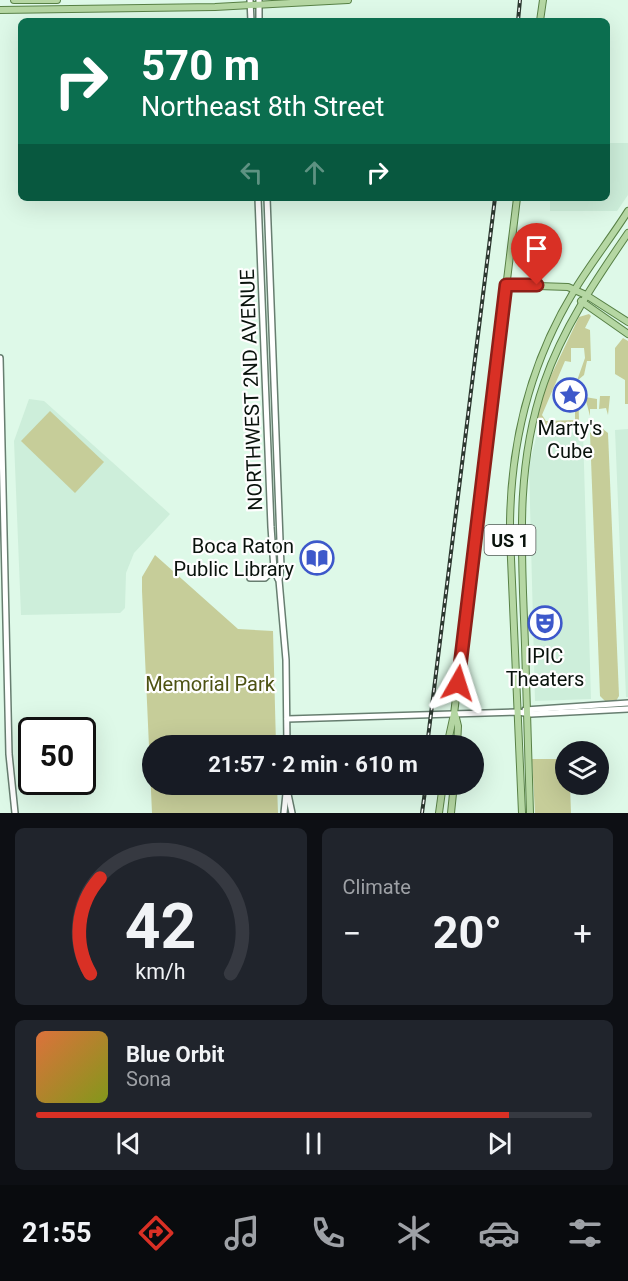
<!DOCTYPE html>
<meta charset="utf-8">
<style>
:root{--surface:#171b24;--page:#20242c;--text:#f1f3f6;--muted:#9ea1a6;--line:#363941;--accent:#d93025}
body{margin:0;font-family:Roboto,sans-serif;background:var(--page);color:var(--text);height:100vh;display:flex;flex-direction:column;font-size:22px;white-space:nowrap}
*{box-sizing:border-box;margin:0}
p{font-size:20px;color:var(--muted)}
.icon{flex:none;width:33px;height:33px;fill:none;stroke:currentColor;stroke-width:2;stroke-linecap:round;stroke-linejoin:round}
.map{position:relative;height:813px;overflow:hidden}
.details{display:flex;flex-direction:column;gap:15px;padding:15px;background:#0d0f14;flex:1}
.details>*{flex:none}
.guide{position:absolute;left:18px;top:18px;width:592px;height:183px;border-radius:9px;box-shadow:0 6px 24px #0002;background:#0b6e4f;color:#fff;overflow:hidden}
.controls{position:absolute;left:555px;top:741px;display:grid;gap:12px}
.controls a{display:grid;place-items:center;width:54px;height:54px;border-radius:50%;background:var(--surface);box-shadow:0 6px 24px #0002;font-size:30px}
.speed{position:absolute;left:18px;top:717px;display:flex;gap:12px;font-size:30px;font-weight:700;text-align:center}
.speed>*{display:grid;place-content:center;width:78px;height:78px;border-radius:50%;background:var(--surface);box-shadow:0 6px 24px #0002;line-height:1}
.speed .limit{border:3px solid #111;border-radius:9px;background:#fff;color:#111}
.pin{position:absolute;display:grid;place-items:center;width:51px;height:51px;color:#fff;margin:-62px -26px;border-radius:50% 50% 50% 0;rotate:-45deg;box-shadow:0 0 6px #0007}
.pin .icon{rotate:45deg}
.me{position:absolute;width:66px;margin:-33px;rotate:6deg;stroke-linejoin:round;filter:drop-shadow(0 0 4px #0008)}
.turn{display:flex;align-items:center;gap:21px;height:126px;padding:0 24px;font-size:27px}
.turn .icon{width:78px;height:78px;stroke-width:2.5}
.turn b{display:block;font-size:42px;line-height:51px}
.lanes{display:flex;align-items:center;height:57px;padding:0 24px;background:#0003;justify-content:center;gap:30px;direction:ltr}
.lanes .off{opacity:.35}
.big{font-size:45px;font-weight:700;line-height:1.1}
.details .card{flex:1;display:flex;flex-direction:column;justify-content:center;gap:9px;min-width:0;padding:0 21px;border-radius:9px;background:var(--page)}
.details .dial{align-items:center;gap:0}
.dial svg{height:156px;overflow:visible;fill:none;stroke:var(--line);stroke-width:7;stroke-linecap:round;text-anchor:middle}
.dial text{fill:var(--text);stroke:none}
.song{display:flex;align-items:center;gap:18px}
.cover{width:72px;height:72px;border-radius:9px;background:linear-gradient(135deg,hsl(20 70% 55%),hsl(70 70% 35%))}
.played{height:6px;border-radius:3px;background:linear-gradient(90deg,var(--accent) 85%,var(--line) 85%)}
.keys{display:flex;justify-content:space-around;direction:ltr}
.heat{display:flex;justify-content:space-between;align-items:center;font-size:33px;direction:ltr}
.details .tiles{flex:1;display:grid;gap:15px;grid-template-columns:1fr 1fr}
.card:last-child{grid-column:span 2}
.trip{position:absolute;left:142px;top:735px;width:342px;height:60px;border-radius:30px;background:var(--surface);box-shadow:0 6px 24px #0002;font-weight:700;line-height:60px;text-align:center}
.menu{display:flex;height:96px;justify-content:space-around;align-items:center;background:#090b0e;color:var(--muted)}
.menu .icon{width:42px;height:42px}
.menu .on{color:var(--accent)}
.menu b{font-size:27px;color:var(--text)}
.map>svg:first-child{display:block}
.built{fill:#cdeeda}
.green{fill:#c6cd99;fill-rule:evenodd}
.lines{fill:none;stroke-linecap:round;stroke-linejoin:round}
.minor-casing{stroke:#677e70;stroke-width:8}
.major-casing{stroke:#588146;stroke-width:8}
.minor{stroke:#fff;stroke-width:5}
.major{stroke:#b5d7a3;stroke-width:6}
.rail-casing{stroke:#2c3830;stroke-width:4}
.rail{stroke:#fefefe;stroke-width:1.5;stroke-dasharray:4.5;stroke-linecap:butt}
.route-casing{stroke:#8d1f18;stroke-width:15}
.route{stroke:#d93025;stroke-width:10}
.labels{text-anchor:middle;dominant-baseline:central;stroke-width:4.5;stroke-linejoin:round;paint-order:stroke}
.shield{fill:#fefefe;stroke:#525955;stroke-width:1.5}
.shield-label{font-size:18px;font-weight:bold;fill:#09120c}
.street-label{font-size:20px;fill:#09120c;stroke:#fefefe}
.poi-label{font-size:20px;fill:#09120c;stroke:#fefefe}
.park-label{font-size:20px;fill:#4d5212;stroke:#fefefe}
</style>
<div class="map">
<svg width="628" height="813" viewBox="0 0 628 813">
<rect width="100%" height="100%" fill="#def9e8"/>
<g class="built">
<polygon points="608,143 628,143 628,195 617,211 550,211 550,198 608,198"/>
<polygon points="29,399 44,401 170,514 134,553 126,573 125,608 120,613 21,615 14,441"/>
<polygon points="628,429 628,697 626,697 615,430"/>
<polygon points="583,432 591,699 535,701 529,465 537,434"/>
</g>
<g class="green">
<path d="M589,314L591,316L585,328L590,330L591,361H587L584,375L578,380L579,420L576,421L575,425H543L537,420V415L547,384L579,317ZM571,348H584L585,358L573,392L569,391L566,397L575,400V420L546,421L542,415L565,361L571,362Z"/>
<polygon points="623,338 628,341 628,404 625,404 625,380 615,374 615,348"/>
<polygon points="600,396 610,396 608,415 606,408 599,409"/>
<polygon points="585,397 597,399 597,409 590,409 590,416"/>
<polygon points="50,411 104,462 75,493 21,441"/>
<polygon points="594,429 603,429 608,433 619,696 616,701 605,701 600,696 590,433"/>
<polygon points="155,555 238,629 273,631 276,745 153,746 153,784 277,785 278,813 152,813 142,591 142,577"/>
<polygon points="532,759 565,759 566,784 570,785 571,813 535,813"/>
</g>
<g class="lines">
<g class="minor-casing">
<g id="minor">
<polyline points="250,0 251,21"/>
<polyline points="259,0 259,21"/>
<polyline points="258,198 271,527 274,569 278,579"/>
<polyline points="267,198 281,567 279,580 286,660 287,746"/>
<polyline points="0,358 9,754 15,813"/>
<polyline points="250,578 265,578 274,569"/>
<polyline points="525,710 628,703"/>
<polyline points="287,719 518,712 531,714 628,709"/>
<polyline points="288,794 292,813"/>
<polyline points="284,813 287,784"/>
</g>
</g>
<g class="major-casing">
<g id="major">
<polyline points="14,0 57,0"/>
<polyline points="0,10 215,7 348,0"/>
<polyline points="540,21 543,0"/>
<polyline points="506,285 568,287 586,295 628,322"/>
<polyline points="581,301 628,334"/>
<polyline points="455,714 458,726 457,746"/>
<polyline points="447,746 454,714 517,198"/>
<polyline points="439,813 443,784"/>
<polyline points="451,813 454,784"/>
<path d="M522,813L510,536C509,449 529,365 574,291C591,263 611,238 628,211"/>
<path d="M530,813C528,757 527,701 525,645C522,556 514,469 544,383C563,328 595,281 628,233"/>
</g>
</g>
<use href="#minor" class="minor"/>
<use href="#major" class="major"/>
<g class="rail-casing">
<g id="rail">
<polyline points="518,21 520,0"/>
<polyline points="427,746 495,198"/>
<polyline points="422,813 426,784"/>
</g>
</g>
<use href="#rail" class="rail"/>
</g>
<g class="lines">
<g class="route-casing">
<polyline id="route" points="458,683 506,285 537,285"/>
</g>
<use href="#route" class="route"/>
</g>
<defs>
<g id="sight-ring" transform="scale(1.725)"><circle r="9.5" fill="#fefefe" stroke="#3d58ca" stroke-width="1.5"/><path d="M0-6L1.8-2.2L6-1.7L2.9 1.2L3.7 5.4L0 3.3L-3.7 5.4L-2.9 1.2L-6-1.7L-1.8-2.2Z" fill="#3d58ca"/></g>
<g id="library-ring" transform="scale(1.725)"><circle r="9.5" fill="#fefefe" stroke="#3d58ca" stroke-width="1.5"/><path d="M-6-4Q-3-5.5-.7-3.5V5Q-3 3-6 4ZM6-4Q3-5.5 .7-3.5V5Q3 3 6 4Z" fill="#3d58ca"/></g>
<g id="theatre-ring" transform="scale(1.725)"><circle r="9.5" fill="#fefefe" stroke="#3d58ca" stroke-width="1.5"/><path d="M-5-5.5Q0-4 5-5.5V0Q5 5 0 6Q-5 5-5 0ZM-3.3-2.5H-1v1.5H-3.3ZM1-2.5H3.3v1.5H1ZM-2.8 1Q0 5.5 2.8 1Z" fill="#3d58ca"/></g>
</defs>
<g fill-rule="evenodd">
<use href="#sight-ring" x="570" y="395"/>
<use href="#library-ring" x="317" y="558"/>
<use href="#theatre-ring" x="545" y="623"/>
</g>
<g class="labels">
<rect class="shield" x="484.5" y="525" width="51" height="30" rx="4.5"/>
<g class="shield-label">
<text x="510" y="540">US 1</text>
</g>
<g class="street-label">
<text transform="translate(251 390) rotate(-92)">NORTHWEST 2ND AVENUE</text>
</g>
<g class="poi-label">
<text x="570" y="428">Marty's<tspan x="570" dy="23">Cube</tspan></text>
<text x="294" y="546" text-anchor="end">Boca Raton<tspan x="294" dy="23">Public Library</tspan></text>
<text x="545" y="656">IPIC<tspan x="545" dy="23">Theaters</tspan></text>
</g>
<g class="park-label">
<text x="210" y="684">Memorial Park</text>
</g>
</g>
</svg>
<div class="controls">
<a><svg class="icon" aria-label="layers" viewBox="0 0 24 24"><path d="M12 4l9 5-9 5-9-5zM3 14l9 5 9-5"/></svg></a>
</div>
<div class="speed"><div class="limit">50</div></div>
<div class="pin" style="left:537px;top:285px;background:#d93025"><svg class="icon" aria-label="arrive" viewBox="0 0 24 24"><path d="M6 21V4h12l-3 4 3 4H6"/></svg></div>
<svg class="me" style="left:458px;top:683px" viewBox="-20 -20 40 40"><path d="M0-17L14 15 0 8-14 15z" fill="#d93025" stroke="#fff" stroke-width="4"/></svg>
<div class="trip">21:57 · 2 min · 610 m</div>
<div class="guide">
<div class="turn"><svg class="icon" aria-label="right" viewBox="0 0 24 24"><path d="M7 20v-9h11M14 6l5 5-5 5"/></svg><div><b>570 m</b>Northeast 8th Street</div></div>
<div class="lanes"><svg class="icon off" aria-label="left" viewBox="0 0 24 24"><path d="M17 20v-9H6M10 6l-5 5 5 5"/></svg><svg class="icon off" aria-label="ahead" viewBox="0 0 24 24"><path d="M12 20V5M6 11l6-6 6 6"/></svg><svg class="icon" aria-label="right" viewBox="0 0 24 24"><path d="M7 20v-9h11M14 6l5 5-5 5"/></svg></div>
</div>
</div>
<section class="details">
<div class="tiles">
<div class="card dial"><svg viewBox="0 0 100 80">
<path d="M14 69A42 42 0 1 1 86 69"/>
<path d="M14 69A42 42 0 0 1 19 20" stroke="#d93025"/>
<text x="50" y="56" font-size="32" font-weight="700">42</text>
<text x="50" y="72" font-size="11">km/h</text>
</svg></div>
<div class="card"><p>Climate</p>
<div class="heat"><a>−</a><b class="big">20°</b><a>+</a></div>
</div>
<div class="card">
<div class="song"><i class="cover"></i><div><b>Blue Orbit</b><p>Sona</p></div></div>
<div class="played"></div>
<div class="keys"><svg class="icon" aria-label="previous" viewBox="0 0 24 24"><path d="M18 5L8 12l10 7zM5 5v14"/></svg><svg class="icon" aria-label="pause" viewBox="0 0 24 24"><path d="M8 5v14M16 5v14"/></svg><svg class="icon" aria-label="next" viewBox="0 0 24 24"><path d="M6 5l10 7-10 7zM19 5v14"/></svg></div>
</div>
</div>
</section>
<nav class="menu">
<b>21:55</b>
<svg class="icon on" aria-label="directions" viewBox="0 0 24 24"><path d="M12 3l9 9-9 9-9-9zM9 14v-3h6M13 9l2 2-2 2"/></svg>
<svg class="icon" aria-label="music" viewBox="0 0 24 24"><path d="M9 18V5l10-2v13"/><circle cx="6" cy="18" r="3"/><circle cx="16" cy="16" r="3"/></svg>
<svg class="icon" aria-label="phone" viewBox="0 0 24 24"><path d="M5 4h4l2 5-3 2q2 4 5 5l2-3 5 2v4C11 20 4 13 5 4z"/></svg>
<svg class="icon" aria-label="climate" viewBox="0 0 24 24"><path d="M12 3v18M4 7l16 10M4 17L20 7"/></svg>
<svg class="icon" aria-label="car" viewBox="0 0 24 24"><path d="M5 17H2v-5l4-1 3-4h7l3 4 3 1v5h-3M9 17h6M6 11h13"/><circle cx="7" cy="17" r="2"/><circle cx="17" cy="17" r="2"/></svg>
<svg class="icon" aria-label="filters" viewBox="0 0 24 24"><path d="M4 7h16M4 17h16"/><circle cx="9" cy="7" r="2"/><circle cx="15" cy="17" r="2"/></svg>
</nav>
